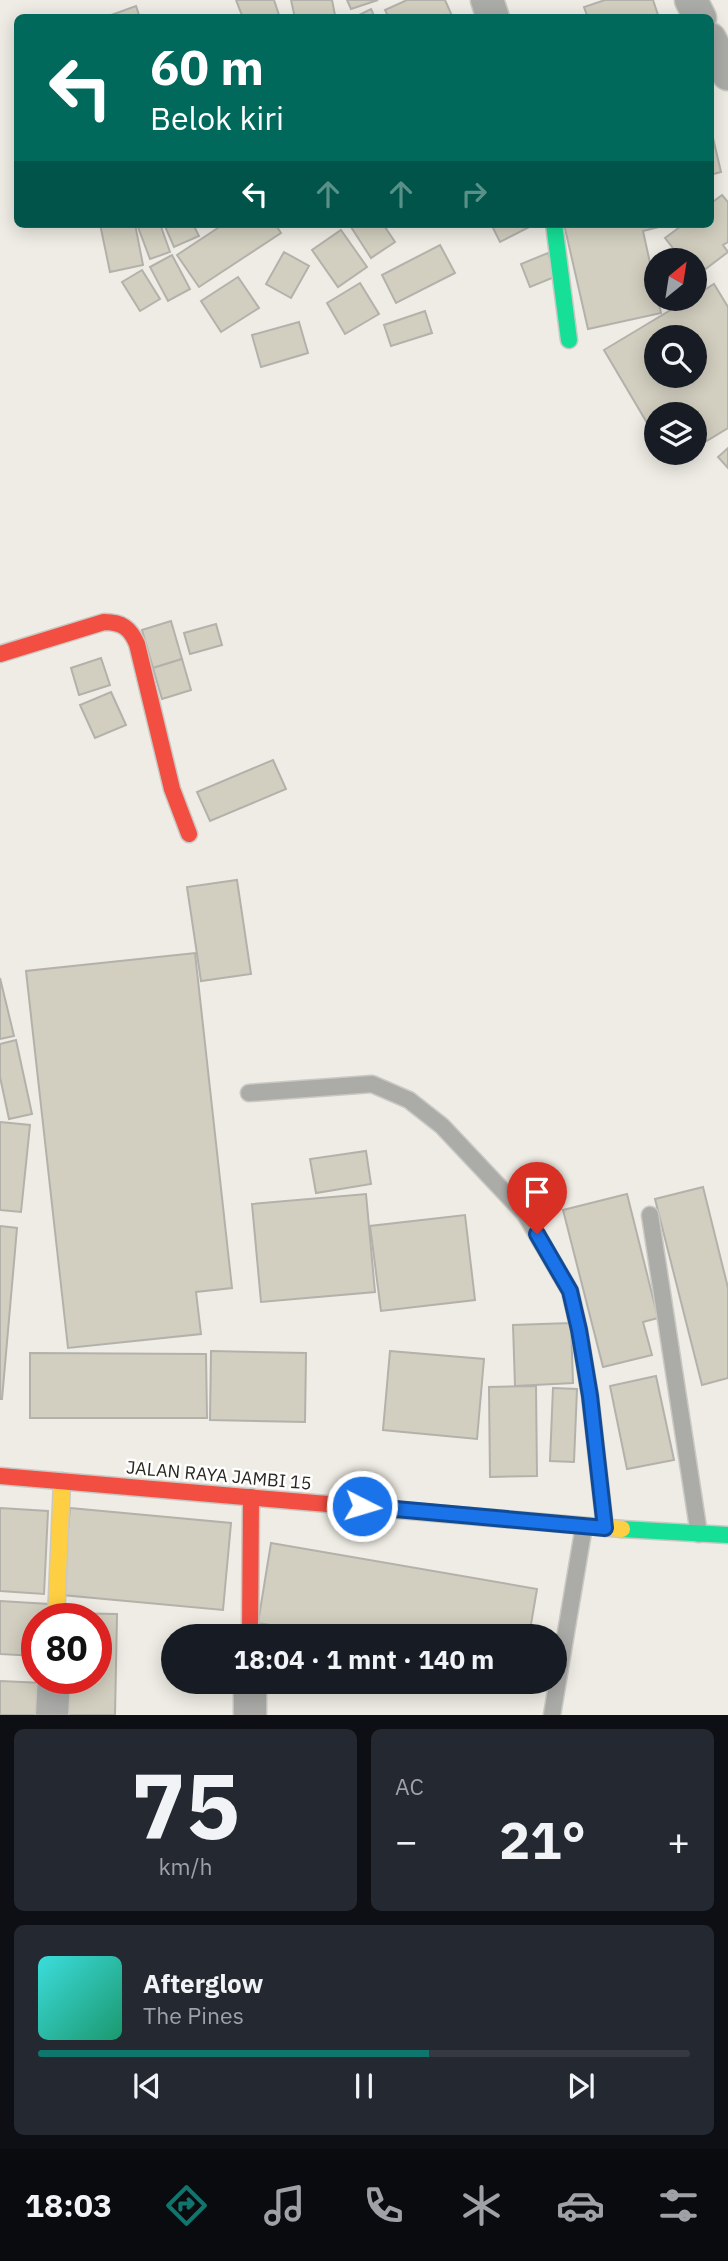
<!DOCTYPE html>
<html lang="id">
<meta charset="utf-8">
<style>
:root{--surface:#171b24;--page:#242831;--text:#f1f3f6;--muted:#9ea1a6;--line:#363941;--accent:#0f766e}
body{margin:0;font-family:"IBM Plex Sans",sans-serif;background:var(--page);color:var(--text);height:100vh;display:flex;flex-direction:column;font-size:26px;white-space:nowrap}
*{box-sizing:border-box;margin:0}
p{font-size:23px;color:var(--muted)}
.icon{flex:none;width:38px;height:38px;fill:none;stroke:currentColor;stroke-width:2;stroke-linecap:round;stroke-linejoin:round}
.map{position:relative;height:1715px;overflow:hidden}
.panel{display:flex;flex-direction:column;gap:14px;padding:14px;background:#0d0f14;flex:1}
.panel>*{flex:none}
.guide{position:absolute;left:14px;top:14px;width:700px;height:214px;border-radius:10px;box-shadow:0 4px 18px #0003;background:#00695c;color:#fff;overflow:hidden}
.needle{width:46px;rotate:30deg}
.buttons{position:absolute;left:644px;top:248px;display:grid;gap:14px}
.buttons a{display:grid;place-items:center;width:63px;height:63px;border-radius:50%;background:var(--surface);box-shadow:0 4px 18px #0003;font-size:35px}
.speed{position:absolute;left:21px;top:1603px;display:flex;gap:14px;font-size:35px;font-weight:700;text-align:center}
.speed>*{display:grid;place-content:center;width:91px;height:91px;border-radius:50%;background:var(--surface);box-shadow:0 4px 18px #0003;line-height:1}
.speed .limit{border:10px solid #d22;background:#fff;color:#111}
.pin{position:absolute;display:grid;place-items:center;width:60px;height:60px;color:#fff;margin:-72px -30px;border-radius:50% 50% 50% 0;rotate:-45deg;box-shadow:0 0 7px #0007}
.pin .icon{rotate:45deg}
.me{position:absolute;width:77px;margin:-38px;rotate:95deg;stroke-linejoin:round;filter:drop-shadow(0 0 5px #0008)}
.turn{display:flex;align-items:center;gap:24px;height:147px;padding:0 21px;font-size:32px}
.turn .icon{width:91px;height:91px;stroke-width:2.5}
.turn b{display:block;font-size:49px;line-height:60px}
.lanes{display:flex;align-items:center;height:66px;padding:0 21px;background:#0003;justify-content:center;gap:35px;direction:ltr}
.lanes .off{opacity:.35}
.big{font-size:52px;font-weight:700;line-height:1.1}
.panel .widget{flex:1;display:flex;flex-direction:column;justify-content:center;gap:10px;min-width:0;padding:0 24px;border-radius:10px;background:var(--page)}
.panel .dial{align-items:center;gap:0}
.dial b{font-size:91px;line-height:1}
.song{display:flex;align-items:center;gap:21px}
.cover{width:84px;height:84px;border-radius:10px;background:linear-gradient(135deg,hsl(180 70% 55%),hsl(160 70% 35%))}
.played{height:7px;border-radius:4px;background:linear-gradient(90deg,var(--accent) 60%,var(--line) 60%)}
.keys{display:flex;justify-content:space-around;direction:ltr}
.heat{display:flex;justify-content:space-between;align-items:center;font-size:38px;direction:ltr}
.panel .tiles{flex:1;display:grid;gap:14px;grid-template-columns:1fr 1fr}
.widget:last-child{grid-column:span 2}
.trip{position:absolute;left:161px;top:1624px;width:406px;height:70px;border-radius:35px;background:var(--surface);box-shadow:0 4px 18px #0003;font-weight:700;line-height:70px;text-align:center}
.tab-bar{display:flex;height:112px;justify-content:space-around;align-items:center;background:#090b0e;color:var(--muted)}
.tab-bar .icon{width:49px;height:49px}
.tab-bar .selected{color:var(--accent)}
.tab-bar b{font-size:32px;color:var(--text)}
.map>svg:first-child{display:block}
.building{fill:#d2cfc0;stroke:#b3b1ab;stroke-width:2;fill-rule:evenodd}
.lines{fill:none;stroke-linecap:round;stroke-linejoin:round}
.lane-casing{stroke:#cac8c2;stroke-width:19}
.street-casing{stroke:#cac8c2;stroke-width:35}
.fast-casing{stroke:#cac8c2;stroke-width:19}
.slow-casing{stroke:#cac8c2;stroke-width:19}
.jam-casing{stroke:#cac8c2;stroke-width:19}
.lane{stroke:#ababa8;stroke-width:16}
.street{stroke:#ababa8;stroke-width:32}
.fast{stroke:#16e098;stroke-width:16}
.slow{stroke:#ffcf43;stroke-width:16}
.jam{stroke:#f24e42;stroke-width:16}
.route-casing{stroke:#114b97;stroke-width:18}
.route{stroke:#1a73e8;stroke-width:12}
.labels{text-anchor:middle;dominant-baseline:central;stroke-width:5;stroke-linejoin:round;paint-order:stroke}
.street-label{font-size:18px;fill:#282721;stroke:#fff}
</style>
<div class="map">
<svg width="728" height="1715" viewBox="0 0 728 1715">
<rect width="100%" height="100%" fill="#eeece4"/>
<g class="building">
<polygon points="236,0 274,0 280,18 243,18"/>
<polygon points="291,0 332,0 335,15 325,18 295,18"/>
<polygon points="347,0 378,0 351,9"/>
<polygon points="407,0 445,0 453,18 389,18 385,10"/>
<polygon points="605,0 653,0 659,18 588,18 584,7"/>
<polygon points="136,6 140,18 103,18"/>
<polygon points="371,9 375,18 353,18"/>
<polygon points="710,125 721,172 710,175"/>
<polygon points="722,195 728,202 728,242 723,245 728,252 695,277 695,261 683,261 665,238 684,224 710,224 710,204"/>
<polygon points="100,224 135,224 143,265 110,272"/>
<polygon points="147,224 160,224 170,252 150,259 138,227"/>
<polygon points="164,224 193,224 199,236 174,247"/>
<polygon points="224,224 275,224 281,233 199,287 177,255"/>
<polygon points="355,224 383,224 395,242 371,258 351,227"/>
<polygon points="491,224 535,224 500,242"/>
<polygon points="564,224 659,224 659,227 643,231 656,290 656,299 658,299 661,313 588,329"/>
<polygon points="341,230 367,267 338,287 312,250"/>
<polygon points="440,245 455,273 396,303 382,275"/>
<polygon points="284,252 309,266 291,298 266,284"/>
<polygon points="548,253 557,276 530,287 521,264"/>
<polygon points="172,255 190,289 168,301 150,267"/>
<polygon points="142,270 160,299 140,311 122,282"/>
<polygon points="238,277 259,308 221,332 201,301"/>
<polygon points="360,283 379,314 345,334 327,303"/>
<path d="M714,284L728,307V428L695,448V415H656V438L604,350L689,299H695V296ZM656,338H695V376H656Z"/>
<polygon points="425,311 432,333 391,346 384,325"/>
<polygon points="299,322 308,353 261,367 252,335"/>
<polygon points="728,448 728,468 718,457"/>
<polygon points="666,453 686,453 671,462"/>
<polygon points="171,621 182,659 153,668 142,630"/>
<polygon points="216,624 222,645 190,654 184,633"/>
<polygon points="101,658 110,685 79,695 71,668"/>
<polygon points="182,659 191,690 162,699 153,668"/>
<polygon points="111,692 126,725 95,738 80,705"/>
<polygon points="273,760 286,789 210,821 197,792"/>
<polygon points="237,880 251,974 201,981 187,887"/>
<polygon points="195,953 232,1288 196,1292 201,1334 68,1348 26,971"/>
<polygon points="0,978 14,1036 0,1039"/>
<polygon points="16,1040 32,1114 9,1119 0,1077 0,1044"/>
<polygon points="0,1122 30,1125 21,1212 0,1210"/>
<polygon points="366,1151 371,1184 316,1193 310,1159"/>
<polygon points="703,1187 728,1288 728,1378 702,1385 655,1199"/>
<polygon points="366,1194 375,1292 261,1302 252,1204"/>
<polygon points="627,1194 658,1318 643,1322 652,1355 603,1367 563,1210"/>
<polygon points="465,1215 475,1300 381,1311 370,1226"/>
<polygon points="0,1226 17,1228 2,1399 0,1399"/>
<polygon points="571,1323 573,1383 515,1386 513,1325"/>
<polygon points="211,1351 306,1353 305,1422 210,1420"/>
<polygon points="390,1351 484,1359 477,1439 383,1430"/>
<polygon points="30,1353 206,1354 207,1418 30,1418"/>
<polygon points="656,1376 674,1460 627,1469 610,1386"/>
<polygon points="536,1386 537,1476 490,1477 489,1387"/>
<polygon points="553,1388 577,1389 574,1462 550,1461"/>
<polygon points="0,1508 48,1511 44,1594 0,1591"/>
<polygon points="70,1508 231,1523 223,1610 62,1595"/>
<polygon points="271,1543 537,1589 529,1636 336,1636 258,1623"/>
<polygon points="0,1601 49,1604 48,1619 37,1619 37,1656 0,1654"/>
<polygon points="64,1613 117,1614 115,1715 63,1715 63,1678 96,1678 96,1619 64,1619"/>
<polygon points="0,1681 44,1683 43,1715 0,1715"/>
</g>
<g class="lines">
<g class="lane-casing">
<g id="lane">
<polyline points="249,1093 372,1084 409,1100 442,1126 525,1214 570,1291 579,1330 590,1396 605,1528"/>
<polyline points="650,1215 699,1534"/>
<polyline points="552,1715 584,1526"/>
</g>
</g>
<g class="street-casing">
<g id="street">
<polyline points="487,0 493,18"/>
<polyline points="691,0 700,18"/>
<polyline points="710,39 728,74"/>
<polyline points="52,1715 54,1678"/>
<polyline points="250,1715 250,1682"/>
</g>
</g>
<g class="fast-casing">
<g id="fast">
<polyline points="554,224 569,340"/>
<polyline points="622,1529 728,1535"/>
</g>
</g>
<g class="slow-casing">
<g id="slow">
<polyline points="351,1506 622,1529"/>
<polyline points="56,1619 62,1481"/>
</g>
</g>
<g class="jam-casing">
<g id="jam">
<path d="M0,654L104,622C122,622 130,628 137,644L172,789L189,834"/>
<polyline points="0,1476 351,1506"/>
<polyline points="250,1636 251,1497"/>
</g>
</g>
<use href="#lane" class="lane"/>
<use href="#street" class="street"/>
<use href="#fast" class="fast"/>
<use href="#slow" class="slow"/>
<use href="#jam" class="jam"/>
</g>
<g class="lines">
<g class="route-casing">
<polyline id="route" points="362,1506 605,1528 590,1396 579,1330 570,1291 537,1234"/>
</g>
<use href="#route" class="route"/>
</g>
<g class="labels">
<g class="street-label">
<text transform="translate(219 1475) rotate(5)">JALAN RAYA JAMBI 15</text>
</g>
</g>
</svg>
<div class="buttons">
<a><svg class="needle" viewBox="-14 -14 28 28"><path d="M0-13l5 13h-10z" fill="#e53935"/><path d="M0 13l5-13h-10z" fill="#9ea1a6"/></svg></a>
<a><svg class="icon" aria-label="search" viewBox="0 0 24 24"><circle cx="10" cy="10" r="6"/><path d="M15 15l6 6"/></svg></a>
<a><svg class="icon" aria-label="layers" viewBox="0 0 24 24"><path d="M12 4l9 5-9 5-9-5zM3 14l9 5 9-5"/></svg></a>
</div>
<div class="speed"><div class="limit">80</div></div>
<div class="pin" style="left:537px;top:1234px;background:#d93025"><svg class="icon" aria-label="arrive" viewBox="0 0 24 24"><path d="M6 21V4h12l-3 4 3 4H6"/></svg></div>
<svg class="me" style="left:362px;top:1506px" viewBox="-20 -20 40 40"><circle r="17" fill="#1a73e8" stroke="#fff" stroke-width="3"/><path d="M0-11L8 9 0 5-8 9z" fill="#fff"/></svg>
<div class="trip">18:04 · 1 mnt · 140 m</div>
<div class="guide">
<div class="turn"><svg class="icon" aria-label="left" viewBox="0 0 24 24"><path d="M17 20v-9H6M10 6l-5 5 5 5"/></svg><div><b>60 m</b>Belok kiri</div></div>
<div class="lanes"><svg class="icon" aria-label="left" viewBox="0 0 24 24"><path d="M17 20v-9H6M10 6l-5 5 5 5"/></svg><svg class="icon off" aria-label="ahead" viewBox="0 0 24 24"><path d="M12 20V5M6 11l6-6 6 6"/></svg><svg class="icon off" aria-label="ahead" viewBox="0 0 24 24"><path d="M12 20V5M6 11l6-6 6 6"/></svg><svg class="icon off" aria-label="right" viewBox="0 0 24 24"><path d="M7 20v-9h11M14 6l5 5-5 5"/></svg></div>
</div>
</div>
<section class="panel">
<div class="tiles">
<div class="widget dial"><b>75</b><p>km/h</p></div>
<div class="widget"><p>AC</p>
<div class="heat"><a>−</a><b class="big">21°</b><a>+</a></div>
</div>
<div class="widget">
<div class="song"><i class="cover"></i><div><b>Afterglow</b><p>The Pines</p></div></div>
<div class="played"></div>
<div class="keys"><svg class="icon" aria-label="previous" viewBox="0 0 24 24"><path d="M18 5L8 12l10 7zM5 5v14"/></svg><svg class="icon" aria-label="pause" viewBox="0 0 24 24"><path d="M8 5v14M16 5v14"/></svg><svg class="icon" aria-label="next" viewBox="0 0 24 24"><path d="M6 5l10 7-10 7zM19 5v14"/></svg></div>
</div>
</div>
</section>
<nav class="tab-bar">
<b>18:03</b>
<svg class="icon selected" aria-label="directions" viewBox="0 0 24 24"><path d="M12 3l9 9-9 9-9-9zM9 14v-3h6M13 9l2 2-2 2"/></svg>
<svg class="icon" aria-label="music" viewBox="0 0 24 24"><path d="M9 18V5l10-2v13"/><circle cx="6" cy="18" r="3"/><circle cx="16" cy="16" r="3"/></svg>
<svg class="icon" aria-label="phone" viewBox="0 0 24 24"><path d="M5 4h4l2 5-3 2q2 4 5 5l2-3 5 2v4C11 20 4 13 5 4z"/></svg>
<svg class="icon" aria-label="climate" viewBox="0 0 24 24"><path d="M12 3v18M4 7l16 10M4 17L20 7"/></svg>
<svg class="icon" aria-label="car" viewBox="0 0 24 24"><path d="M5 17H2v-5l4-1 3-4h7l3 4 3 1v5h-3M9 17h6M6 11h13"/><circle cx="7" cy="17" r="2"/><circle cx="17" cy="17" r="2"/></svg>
<svg class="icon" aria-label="filters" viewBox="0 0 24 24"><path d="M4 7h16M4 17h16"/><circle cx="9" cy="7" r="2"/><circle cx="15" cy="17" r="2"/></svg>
</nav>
